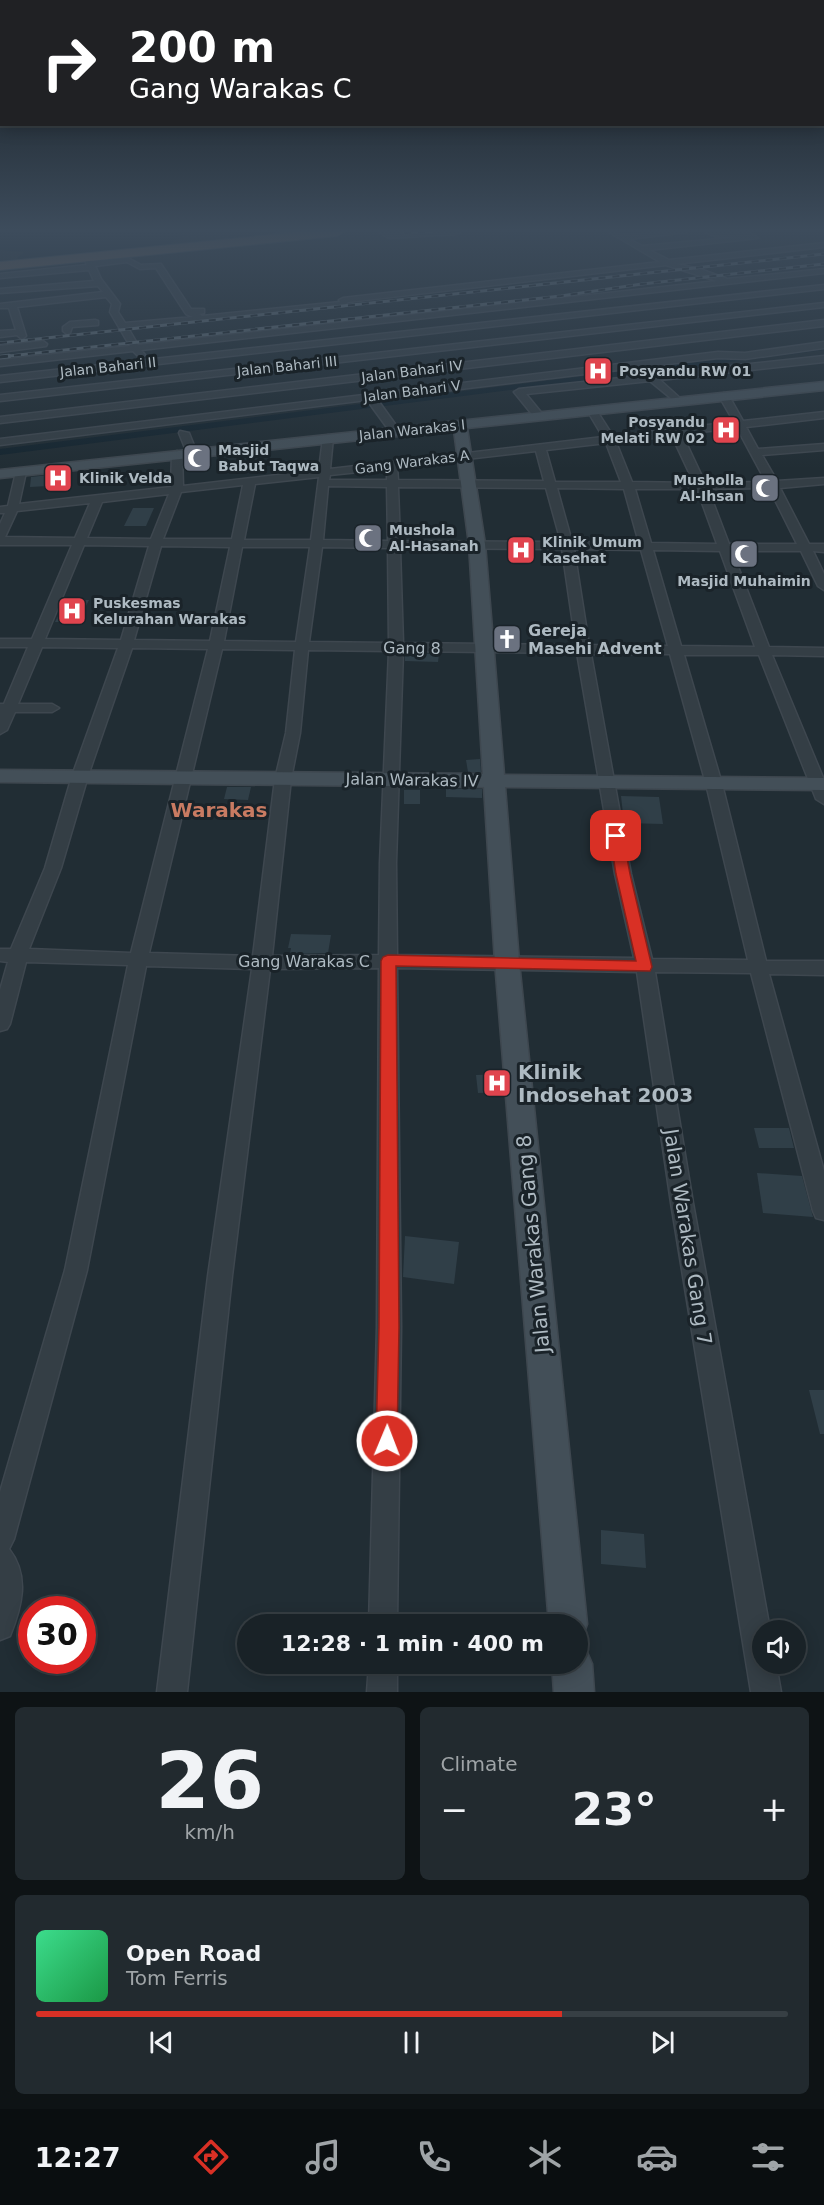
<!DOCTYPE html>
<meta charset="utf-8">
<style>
:root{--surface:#192227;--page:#222a2f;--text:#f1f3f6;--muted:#9fa4a7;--line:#373f44;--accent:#d93025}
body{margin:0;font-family:"DejaVu Sans",sans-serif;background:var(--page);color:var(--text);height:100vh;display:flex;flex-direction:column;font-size:22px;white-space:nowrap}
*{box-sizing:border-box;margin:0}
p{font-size:20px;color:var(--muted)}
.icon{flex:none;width:33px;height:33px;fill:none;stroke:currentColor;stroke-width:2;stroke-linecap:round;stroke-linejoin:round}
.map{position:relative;height:1692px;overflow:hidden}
.panel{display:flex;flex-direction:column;gap:15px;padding:15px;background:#0e1315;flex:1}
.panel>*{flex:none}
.hud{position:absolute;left:0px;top:0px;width:825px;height:126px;box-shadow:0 3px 15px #0003,0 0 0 2px var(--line);background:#202124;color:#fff;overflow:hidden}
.buttons{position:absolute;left:752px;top:1620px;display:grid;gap:12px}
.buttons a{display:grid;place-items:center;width:54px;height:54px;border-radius:50%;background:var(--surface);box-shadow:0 3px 15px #0003,0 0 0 2px var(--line);font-size:30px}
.speed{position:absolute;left:18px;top:1596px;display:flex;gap:12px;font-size:30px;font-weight:700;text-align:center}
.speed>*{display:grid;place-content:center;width:78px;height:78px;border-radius:50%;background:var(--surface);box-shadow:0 3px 15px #0003,0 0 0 2px var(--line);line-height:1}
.speed .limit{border:9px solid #d22;background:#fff;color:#111}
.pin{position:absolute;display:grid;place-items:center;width:51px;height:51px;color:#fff;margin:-26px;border-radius:12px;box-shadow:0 3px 9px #0006}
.me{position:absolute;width:66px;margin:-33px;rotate:1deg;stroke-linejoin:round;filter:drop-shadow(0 0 4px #0008)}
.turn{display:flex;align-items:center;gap:21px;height:126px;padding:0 30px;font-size:27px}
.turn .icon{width:78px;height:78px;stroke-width:2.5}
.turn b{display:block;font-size:42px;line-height:51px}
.big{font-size:45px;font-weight:700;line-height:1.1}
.panel .card{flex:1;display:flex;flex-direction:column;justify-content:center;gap:9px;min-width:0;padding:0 21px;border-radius:9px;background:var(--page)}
.panel .dial{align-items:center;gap:0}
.dial b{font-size:78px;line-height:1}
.song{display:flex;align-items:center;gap:18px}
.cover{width:72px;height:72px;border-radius:9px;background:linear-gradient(135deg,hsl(150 70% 55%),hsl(140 70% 35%))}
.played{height:6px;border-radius:3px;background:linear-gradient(90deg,var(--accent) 70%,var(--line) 70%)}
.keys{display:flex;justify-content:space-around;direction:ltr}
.heat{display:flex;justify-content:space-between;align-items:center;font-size:33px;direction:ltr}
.panel .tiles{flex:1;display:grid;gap:15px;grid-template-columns:1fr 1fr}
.card:last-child{grid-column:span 2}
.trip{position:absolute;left:237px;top:1614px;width:351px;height:60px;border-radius:30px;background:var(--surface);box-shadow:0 3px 15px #0003,0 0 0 2px var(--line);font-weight:700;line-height:60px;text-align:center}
.tab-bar{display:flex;height:96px;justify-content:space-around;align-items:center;background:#0a0e10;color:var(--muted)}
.tab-bar .icon{width:42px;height:42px}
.tab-bar .selected{color:var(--accent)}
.tab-bar b{font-size:27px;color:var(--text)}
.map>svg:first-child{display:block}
.water{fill:#162630}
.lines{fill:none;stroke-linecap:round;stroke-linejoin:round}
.canal{fill:#162630;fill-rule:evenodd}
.building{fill:#303f48}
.street-casing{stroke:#3e474f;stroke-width:3}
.secondary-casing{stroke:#3e474f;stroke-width:3}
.highway-casing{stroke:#3f4950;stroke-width:2}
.street{fill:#343e45;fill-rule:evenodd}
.secondary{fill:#434f58;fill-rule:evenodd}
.highway{fill:#6a5c52;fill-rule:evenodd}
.rail-far1-casing{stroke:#56636c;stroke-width:3}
.rail-casing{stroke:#56636c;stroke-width:4.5}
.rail-far1{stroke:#1a2329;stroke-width:2;stroke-dasharray:7;stroke-linecap:butt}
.rail{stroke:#1a2329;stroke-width:3;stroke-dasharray:8;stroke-linecap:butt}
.route{fill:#d93025;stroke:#8d1f18;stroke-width:1.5}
.labels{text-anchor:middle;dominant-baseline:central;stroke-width:6;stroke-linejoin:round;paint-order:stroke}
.far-street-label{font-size:14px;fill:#aebac2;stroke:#1a2329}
.far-poi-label{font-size:14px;font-weight:bold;fill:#aebac2;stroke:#1a2329;text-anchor:start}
.poi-label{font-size:16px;font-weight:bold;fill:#aebac2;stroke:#1a2329;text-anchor:start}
.street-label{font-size:16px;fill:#aebac2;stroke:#1a2329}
.quarter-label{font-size:20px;font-weight:bold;fill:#c97b62;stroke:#1a2329}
.near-poi-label{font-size:20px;font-weight:bold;fill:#aebac2;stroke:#1a2329;text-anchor:start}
.near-street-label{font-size:20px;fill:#aebac2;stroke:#1a2329}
</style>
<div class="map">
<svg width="824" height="1692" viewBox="0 0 824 1692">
<rect width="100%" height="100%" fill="#212d34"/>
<polygon class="water" points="0,232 179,232 181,238 162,246 21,260 17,258 24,252 0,250"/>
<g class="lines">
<polygon class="canal" points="824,346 824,350 0,455 0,449"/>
</g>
<g class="building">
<polygon points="66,473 65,485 30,487 31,477"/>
<polygon points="133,508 154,508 146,526 124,526"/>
<polygon points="66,600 89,600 78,622 55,622"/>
<polygon points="497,632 517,632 518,642 497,642"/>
<polygon points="405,653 439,654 438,662 405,661"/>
<polygon points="480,759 481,772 468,772 466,760"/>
<polygon points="227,787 251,787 248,800 224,799"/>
<polygon points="446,789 482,789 482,798 446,797"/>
<rect x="404" y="790" width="16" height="14"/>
<polygon points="621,796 659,797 663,824 624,823"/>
<polygon points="291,934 331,935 328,953 290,954 291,948 288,948"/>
<polygon points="502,1074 503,1092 478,1093 476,1075"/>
<polygon points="754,1128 789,1128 794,1148 759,1148"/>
<polygon points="757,1173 802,1176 813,1217 763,1213"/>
<polygon points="405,1236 459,1242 454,1284 403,1277"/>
<polygon points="809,1390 824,1390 824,1434 820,1434"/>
<polygon points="601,1530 644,1534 646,1568 601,1564"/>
</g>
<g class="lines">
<g class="street-casing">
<g id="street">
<polygon points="379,232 390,234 460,232 456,234 389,238"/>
<path d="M609,232L622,235L687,232L629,239L642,246L741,237L715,236L705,232L750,233L758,238L649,250L669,260L824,243V247L676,264L700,269L727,279L824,269V273L141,350L145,355L140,358L133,351L0,366V360L130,346L110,312L112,304L106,297L17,307L26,336L22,339L17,335L0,337V331L16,330L9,308H0V304L103,292L98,286L0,293V289L94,281L89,270L0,278V274L87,265L83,256L87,254L93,261L128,258L141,265L161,264L191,309H204V313L199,314L202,316L340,302L339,300L343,298L660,262ZM127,262L140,269L156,268L186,314L193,317L125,323L118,312L120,304L101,279L95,266ZM666,265L717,281L138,345L128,328L344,306L348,302Z"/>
<polygon points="824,285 824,289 0,382 0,376"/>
<polygon points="824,303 824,307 0,401 0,395"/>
<polygon points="95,320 98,321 98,325 72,327 70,333 67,334 63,331 63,327 70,322"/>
<polygon points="824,320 824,326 0,423 0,417"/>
<polygon points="43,341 47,344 46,346 0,352 0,346"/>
<polygon points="824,342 824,348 745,359 718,358 377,399 400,431 395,434 391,433 367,400 0,445 0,439 718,352 745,353"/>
<polygon points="824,356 824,362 660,380 681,399 683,401 678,404 650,381 526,394 544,416 539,419 535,418 514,392 519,389"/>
<path d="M724,393L729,396L743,421L824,412V418L746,427L758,449L824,444V450L762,455L777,481L824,478V484L780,488L809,544H824V552L813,551L824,574V590L818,586L801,551H732L769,647L824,648V656L772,655L824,780V804L816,799L759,655H684L722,784L766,961H824V975L769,974L824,1171V1220L816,1218L813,1211L751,973L655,972L693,1203L770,1630H762V1664H776L781,1692H751L671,1203L637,972L397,968L401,1327L397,1624H369L377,1327L379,968L270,969L232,1276L187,1692H157L208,1276L252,969L146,966L87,1270L14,1539L9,1549C30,1576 22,1606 10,1636L0,1640V1492L65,1270L128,965L26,962L10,1024L7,1029L0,1031V990L8,962L0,961V949H11L45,868L72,776L118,648L42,647L18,704H52L59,708L52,712H15L7,730L0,734V704H4L28,647H0V639H32L72,545H0V524L5,513H0V507L8,506L16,472L21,469L26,472L19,504L171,487L172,454L177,451L182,454L183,486L319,470L323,438L328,435L333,438L330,469L603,437L587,410L592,407L595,408L613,436L734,422L719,396ZM737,428L766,482L705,483L682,434ZM672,436L694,483L632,482L616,442ZM606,443L621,482H555L546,450ZM536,451L544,481L398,480L397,467ZM387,469V480H329L330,475ZM319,477L311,540H244L255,484ZM243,485L232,539H163L181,492ZM328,486L387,487L388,541L323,540ZM398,487L546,488L561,542L400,541ZM557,488L624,489L639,543L572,542ZM769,488L797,544H729L708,489ZM635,489H697L717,544L651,543ZM169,494L151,539L87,538L102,502ZM90,503L75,538L5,537L17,511ZM84,545L149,546L121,640L45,639ZM161,546L230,547L210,641L134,640ZM242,547H310L296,642L224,641ZM322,547L388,548L389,643L309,642ZM400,548L562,549L576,645L403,643ZM574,549L641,550L668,646L589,645ZM653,550L720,551L755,647L681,646ZM132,648L208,649L131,953L29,949L61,868L88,776ZM222,649L295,650L286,733L275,779L253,956L149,953ZM308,650L389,651L380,863L379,955L272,956L291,779L300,733ZM403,651L577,653L615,874L634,958L397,955L396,863ZM591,654H670L706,784L748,960L652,959L631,874Z"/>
<polygon points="180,431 189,433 197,453 196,455 187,453 179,433"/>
<polygon points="369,1664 397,1664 397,1692 367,1692"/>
</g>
</g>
<g class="secondary-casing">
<g id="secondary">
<polygon points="280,232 294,232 264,243 259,240"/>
<polygon points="824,382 824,390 467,428 485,544 504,775 824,778 824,790 505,787 519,962 587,1624 582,1638 578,1639 578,1624 549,1624 495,962 484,787 0,782 0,770 483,774 469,544 454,430 0,478 0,470"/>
<polygon points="578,1647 586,1650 592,1664 594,1692 554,1692 552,1664 578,1664"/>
</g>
</g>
<g class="highway-casing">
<polygon id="highway" points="300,232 344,232 337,236 0,270 0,262"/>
</g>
<use href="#street" class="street"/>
<use href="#secondary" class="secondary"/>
<use href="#highway" class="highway"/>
<g class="rail-far1-casing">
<g id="rail-far1">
<polyline points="404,233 431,232"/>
<polyline points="0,343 824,254"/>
<polyline points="0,357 561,296 642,284 824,264"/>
</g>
</g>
<g class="rail-casing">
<polyline id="rail" points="0,357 9,356"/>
</g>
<use href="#rail-far1" class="rail-far1"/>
<use href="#rail" class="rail"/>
</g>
<linearGradient id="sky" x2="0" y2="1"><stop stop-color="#12191d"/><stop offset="0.49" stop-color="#3d4c5c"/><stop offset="1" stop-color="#3d4c5c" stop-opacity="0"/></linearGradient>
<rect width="824" height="469" fill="url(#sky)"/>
<polygon class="route" points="616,832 623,836 630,874 652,967 650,971 396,966 399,1327 397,1441 394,1449 387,1452 379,1449 376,1441 379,1327 381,961 383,957 388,955 636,961 616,874 610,836"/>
<defs>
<g id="hospital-square" transform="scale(1.5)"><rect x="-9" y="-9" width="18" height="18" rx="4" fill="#e0444e" stroke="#1a2329"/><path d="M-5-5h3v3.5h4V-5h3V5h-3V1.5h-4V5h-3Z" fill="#fff"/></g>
<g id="mosque-square" transform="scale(1.5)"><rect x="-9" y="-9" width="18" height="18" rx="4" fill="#6b7280" stroke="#1a2329"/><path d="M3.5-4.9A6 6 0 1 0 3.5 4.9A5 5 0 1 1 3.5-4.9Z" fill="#fff"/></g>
<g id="church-square" transform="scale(1.5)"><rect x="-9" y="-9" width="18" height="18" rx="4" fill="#6b7280" stroke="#1a2329"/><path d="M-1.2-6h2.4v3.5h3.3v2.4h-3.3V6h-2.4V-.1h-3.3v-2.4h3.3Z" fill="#fff"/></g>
</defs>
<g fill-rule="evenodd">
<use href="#hospital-square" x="598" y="371"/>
<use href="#hospital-square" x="726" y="430"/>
<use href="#mosque-square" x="197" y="458"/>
<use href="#hospital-square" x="58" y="478"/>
<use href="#mosque-square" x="765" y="488"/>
<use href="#mosque-square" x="368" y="538"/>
<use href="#hospital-square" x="521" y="550"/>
<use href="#mosque-square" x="744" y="554"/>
<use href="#hospital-square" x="72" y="611"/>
<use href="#church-square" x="507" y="639"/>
<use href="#hospital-square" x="497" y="1083"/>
</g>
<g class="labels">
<g class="far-street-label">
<text transform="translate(287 366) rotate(-6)">Jalan Bahari III</text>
<text transform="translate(108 367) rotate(-6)">Jalan Bahari II</text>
<text transform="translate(412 371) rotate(-7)">Jalan Bahari IV</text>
<text transform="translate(412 391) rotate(-7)">Jalan Bahari V</text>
<text transform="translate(412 430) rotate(-6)">Jalan Warakas I</text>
<text transform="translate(412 462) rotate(-7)">Gang Warakas A</text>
</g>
<g class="far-poi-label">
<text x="619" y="371">Posyandu RW 01</text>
<text x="705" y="422" text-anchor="end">Posyandu<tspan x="705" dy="16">Melati RW 02</tspan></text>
<text x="218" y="450">Masjid<tspan x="218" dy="16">Babut Taqwa</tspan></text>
<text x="79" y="478">Klinik Velda</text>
<text x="744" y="480" text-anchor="end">Musholla<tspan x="744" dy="16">Al-Ihsan</tspan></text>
<text x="389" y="530">Mushola<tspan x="389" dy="16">Al-Hasanah</tspan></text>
<text x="542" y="542">Klinik Umum<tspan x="542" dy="16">Kasehat</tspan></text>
<text x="744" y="581" text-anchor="middle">Masjid Muhaimin</text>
<text x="93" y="603">Puskesmas<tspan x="93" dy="16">Kelurahan Warakas</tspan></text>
</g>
<g class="poi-label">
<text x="528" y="630">Gereja<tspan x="528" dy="18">Masehi Advent</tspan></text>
</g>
<g class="street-label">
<text transform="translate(412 648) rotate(1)">Gang 8</text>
<text transform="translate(412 780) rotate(1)">Jalan Warakas IV</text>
<text x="304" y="961">Gang Warakas C</text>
</g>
<g class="quarter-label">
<text x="219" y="810">Warakas</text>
</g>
<g class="near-poi-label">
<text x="518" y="1072">Klinik<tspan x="518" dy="23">Indosehat 2003</tspan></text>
</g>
<g class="near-street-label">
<text transform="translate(688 1237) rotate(81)">Jalan Warakas Gang 7</text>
<text transform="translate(533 1244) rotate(-95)">Jalan Warakas Gang 8</text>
</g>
</g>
</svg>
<div class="buttons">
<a><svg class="icon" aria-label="sound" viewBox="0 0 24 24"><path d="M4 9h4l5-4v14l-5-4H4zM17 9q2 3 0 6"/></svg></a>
</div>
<div class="speed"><div class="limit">30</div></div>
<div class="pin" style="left:616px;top:836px;background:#d93025"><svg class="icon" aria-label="arrive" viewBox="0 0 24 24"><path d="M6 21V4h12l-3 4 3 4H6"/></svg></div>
<svg class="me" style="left:387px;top:1441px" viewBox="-20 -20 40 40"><circle r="17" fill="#d93025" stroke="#fff" stroke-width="3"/><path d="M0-11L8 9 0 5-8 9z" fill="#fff"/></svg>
<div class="trip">12:28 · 1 min · 400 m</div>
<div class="hud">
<div class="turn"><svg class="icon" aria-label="right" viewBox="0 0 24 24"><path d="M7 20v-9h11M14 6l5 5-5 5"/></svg><div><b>200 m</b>Gang Warakas C</div></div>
</div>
</div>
<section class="panel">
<div class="tiles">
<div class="card dial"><b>26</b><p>km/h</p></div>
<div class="card"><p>Climate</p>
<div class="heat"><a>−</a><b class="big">23°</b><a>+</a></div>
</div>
<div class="card">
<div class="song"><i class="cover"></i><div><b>Open Road</b><p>Tom Ferris</p></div></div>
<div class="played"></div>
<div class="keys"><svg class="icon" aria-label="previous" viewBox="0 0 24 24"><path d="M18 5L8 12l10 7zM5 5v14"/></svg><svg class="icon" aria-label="pause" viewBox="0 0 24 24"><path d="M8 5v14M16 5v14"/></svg><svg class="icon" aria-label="next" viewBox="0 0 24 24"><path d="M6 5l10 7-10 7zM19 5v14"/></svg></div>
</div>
</div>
</section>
<nav class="tab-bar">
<b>12:27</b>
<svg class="icon selected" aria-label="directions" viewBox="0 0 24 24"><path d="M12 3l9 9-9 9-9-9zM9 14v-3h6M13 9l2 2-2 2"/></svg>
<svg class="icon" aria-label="music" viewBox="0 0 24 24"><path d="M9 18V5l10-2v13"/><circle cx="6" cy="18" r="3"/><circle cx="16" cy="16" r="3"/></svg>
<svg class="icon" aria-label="phone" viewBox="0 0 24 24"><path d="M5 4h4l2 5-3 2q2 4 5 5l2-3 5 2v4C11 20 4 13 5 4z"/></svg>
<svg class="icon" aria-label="climate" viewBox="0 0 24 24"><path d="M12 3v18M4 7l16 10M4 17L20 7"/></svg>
<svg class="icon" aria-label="car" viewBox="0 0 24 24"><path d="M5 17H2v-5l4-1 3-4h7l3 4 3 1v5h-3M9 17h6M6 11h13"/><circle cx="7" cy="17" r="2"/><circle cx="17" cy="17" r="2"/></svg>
<svg class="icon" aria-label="filters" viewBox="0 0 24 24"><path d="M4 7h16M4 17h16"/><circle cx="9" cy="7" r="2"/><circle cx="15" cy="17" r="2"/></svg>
</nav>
